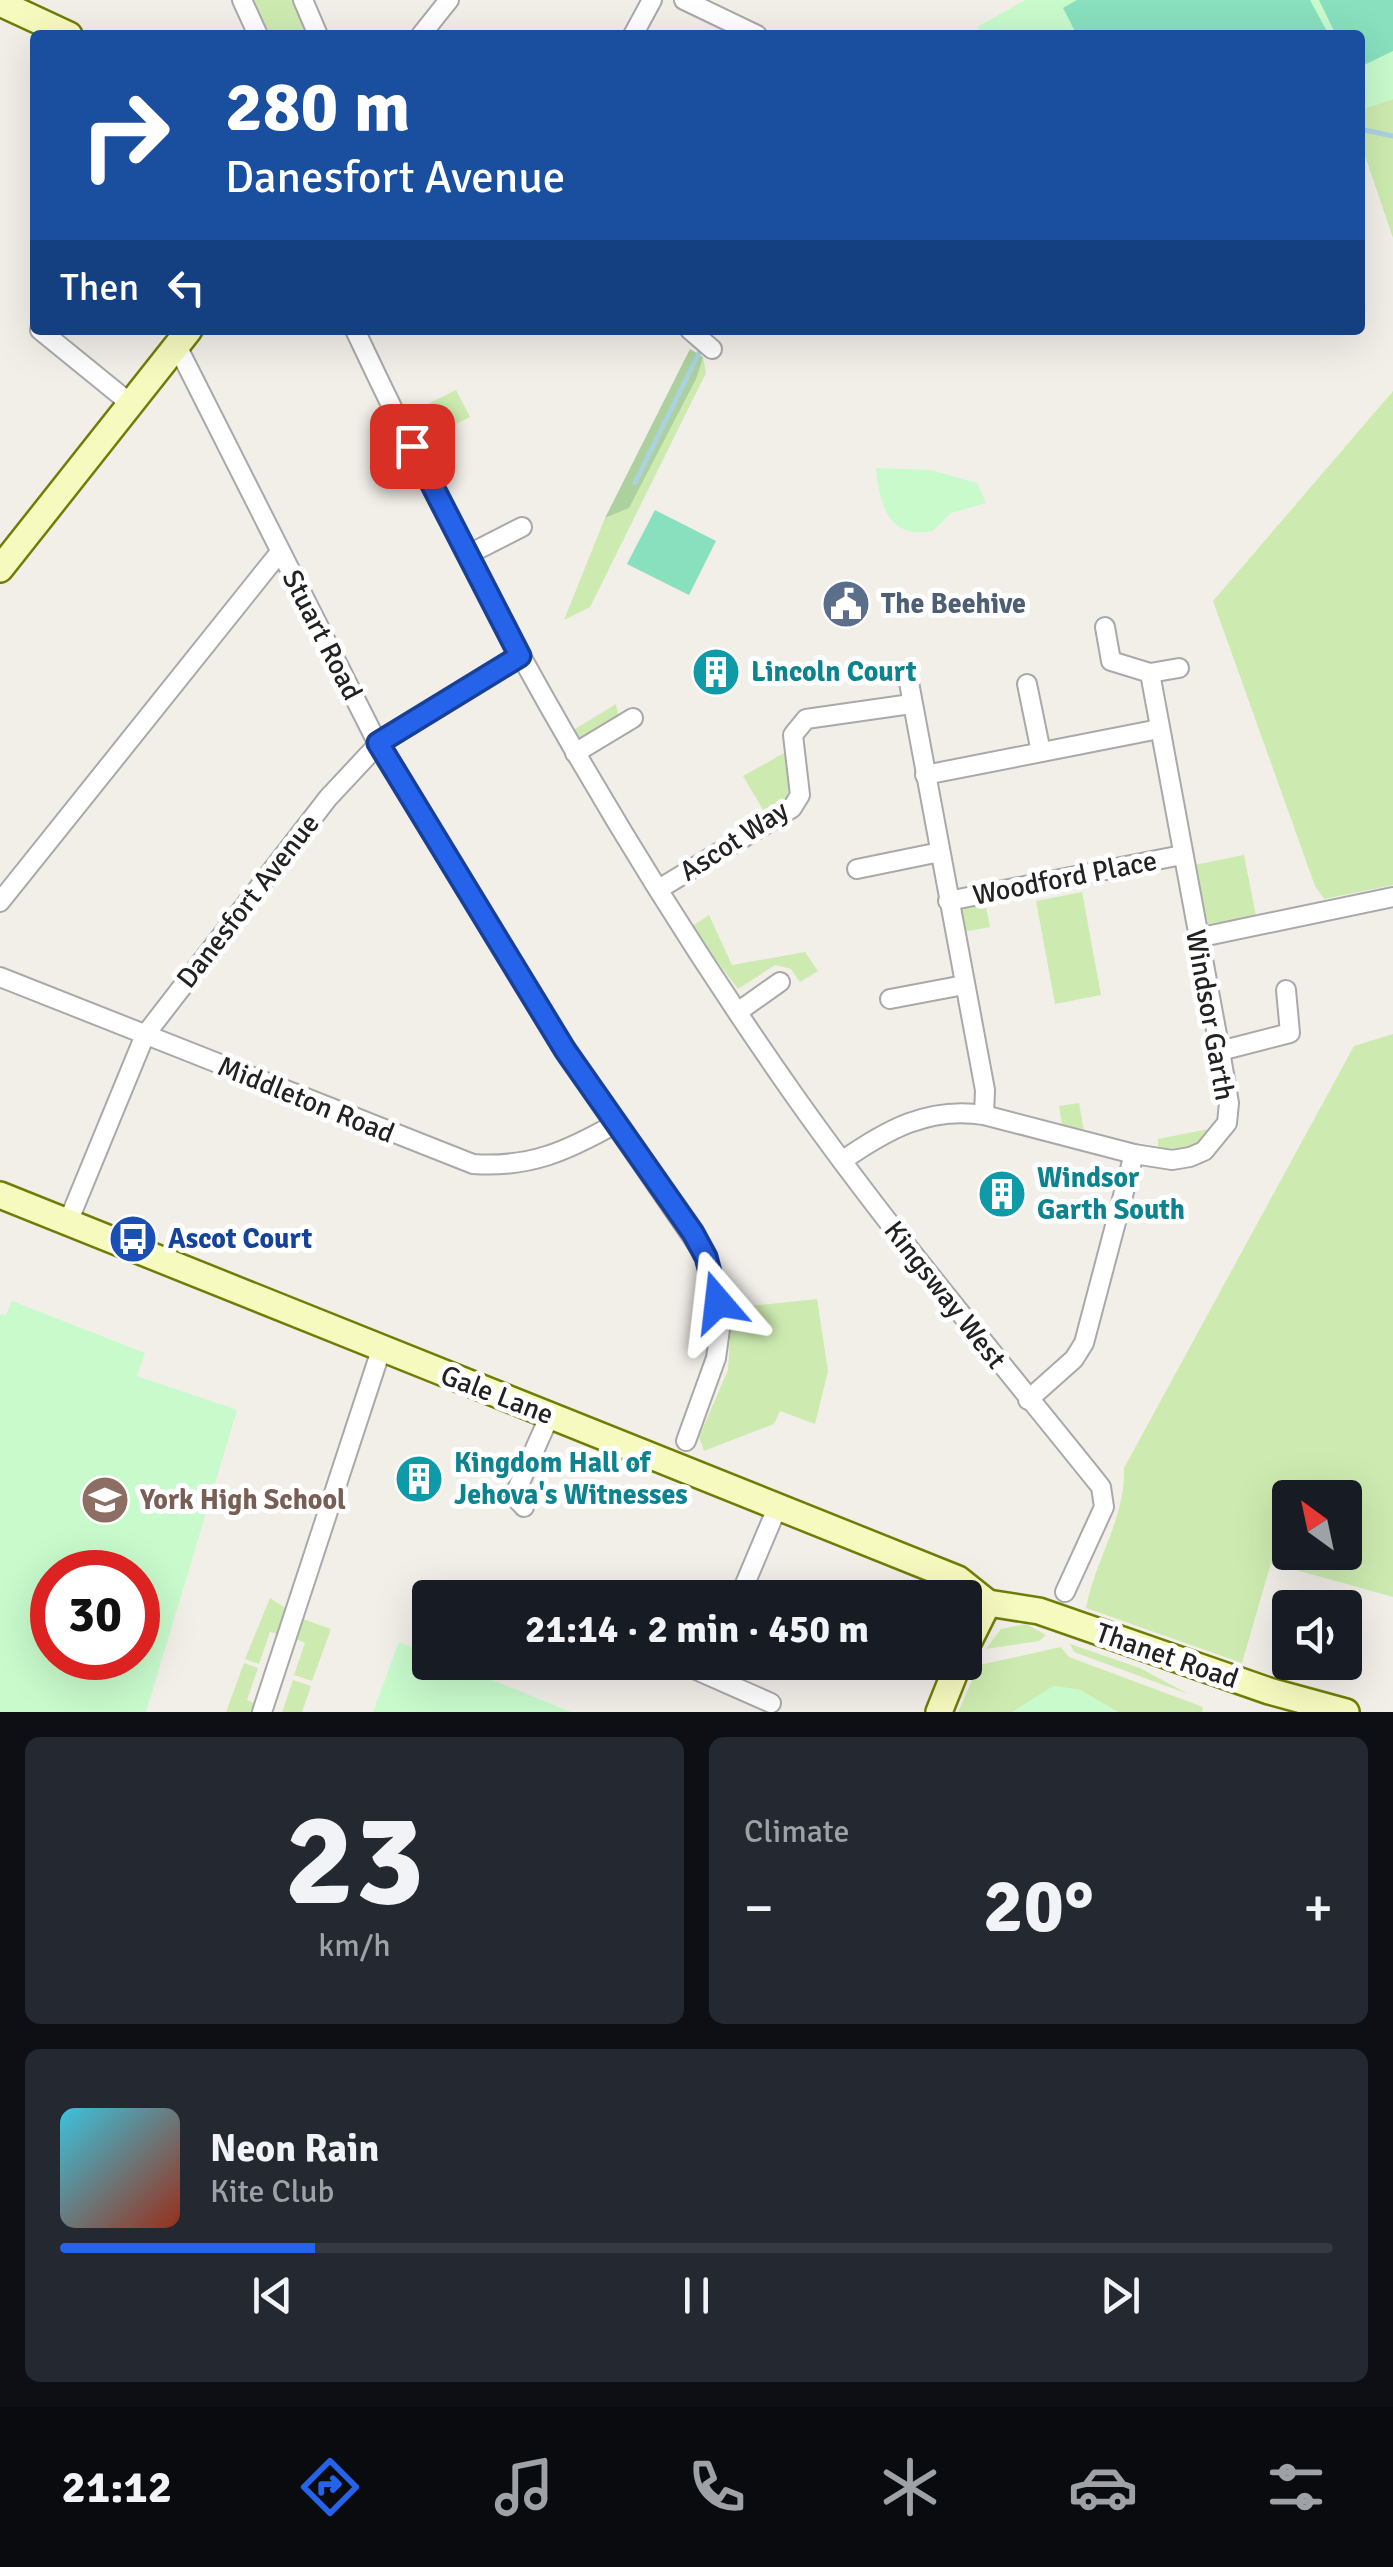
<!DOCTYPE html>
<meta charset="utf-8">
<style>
:root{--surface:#171b24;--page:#242831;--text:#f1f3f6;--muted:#9ea1a6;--line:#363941;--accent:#2563eb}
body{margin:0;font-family:Signika,sans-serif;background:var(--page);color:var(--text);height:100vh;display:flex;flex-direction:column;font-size:38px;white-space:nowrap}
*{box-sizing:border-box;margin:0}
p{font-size:32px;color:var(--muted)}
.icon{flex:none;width:55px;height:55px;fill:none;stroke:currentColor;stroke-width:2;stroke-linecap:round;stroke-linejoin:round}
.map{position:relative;height:1712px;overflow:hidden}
.sheet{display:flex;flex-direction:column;gap:25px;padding:25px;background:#0d0f14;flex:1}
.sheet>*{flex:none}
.hud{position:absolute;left:30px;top:30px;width:1335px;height:305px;border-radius:10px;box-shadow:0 10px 40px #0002;background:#1a4fa0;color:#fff;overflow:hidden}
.needle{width:65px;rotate:327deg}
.controls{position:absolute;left:1272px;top:1480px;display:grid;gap:20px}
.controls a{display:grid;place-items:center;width:90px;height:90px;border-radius:10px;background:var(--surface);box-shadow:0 10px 40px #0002;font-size:50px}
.speed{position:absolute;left:30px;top:1550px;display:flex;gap:20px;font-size:50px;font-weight:700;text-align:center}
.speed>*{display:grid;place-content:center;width:130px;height:130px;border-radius:50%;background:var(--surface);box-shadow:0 10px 40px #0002;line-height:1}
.speed .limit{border:15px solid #d22;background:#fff;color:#111}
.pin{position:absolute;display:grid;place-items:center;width:85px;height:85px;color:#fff;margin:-42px;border-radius:20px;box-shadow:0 5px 15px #0006}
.me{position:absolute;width:110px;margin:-55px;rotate:343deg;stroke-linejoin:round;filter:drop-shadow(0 0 8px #0008)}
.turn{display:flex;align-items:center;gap:35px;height:210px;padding:0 30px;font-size:45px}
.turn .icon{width:130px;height:130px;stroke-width:2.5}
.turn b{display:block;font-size:70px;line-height:85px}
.then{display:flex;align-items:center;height:95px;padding:0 30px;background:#0003;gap:20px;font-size:38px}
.big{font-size:75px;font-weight:800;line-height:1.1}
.sheet .tile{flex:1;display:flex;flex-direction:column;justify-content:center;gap:15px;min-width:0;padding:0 35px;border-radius:15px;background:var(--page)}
.sheet .dial{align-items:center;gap:0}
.dial b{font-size:130px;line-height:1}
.song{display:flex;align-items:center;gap:30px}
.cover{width:120px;height:120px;border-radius:15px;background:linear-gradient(135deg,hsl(190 70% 55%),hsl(10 70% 35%))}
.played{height:10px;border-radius:5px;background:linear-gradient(90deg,var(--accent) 20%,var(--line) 20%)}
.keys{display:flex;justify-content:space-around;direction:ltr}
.heat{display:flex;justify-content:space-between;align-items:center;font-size:55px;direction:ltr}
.sheet .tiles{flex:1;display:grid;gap:25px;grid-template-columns:1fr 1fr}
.tile:last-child{grid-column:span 2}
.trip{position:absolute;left:412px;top:1580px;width:570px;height:100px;border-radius:10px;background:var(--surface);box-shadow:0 10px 40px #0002;font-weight:800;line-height:100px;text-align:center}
.tabs{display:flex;height:160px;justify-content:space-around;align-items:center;background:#090b0e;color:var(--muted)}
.tabs .icon{width:70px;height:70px}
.tabs .current{color:var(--accent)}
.tabs b{font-size:45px;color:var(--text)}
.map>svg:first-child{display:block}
.grass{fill:#cdebb0;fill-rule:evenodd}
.forest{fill:#add19e}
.park{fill:#c8facc;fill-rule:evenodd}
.pitch{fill:#88e0be}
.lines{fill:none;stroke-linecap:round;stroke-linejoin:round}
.stream{stroke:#aad3df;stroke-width:5}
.street-casing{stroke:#a9a9a9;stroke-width:22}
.secondary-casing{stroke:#707d05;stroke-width:30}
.street{stroke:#fff;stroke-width:18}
.secondary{stroke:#f7fabf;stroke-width:25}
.route-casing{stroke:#184099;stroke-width:25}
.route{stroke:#2563eb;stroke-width:18}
.labels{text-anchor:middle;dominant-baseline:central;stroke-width:10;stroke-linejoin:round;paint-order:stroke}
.service-label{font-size:28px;font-weight:bold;fill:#4e5e75;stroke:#fff;text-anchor:start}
.street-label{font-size:28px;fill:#222;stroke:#fff}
.culture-label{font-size:28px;font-weight:bold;fill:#0d838f;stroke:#fff;text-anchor:start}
.transit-label{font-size:28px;font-weight:bold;fill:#164399;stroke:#fff;text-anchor:start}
.education-label{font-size:28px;font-weight:bold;fill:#785e54;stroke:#fff;text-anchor:start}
</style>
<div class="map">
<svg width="1393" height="1712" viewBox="0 0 1393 1712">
<rect width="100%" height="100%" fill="#f2efe9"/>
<g class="grass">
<polygon points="249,0 295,0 311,35 265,35"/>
<polygon points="1393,99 1393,238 1360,141 1360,110"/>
<polygon points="703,357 706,373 590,607 564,620 605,518 629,508"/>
<polygon points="456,390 470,417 426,439 412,412"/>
<polygon points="1393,391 1393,885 1324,899 1315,886 1213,601"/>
<polygon points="616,704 619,720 584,741 570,732"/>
<path d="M784,753C790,787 798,795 765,813L743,776Z"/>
<polygon points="1244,855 1256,916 1208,924 1194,865"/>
<polygon points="1082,892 1101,995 1055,1004 1036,901"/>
<polygon points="985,902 990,927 963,932 961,910"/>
<polygon points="709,915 732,965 805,952 818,971 800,982 791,969 775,965 738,989 691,927"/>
<path d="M1393,1034V1597L1271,1563L1242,1663L1086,1608C1095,1560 1126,1517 1124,1468L1354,1046ZM1290,1498H1345V1552H1290Z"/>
<polygon points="1079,1103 1084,1131 1062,1124 1059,1106"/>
<path d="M1209,1129C1201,1150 1178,1153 1158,1152V1139Z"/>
<polygon points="817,1299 828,1371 815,1424 780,1411 774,1424 704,1451 699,1437 728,1370 732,1308"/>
<polygon points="270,1598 290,1611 282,1635 270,1632 259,1664 245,1659"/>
<polygon points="300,1618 331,1629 312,1681 294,1675 305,1643 293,1638"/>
<polygon points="1026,1624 1046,1635 1039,1641 986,1649 1001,1629"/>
<polygon points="1070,1644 1140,1668 1188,1694 1074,1652"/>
<polygon points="1061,1647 1069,1657 1203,1707 1202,1712 1118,1712 1080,1690 1054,1686 1013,1712 958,1712 979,1665"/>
<polygon points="244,1663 258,1668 247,1700 258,1705 256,1712 226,1712"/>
<polygon points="293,1680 311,1686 302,1712 282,1712"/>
</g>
<polygon class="forest" points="690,349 703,357 696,379 629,508 605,518"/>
<g class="park">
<polygon points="1025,0 1393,0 1393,99 1360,110 1360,35 984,35 977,27"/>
<path d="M876,468L931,470L977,483L986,503L951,513L933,531C889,540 879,504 876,468Z"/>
<path d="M12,1301L145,1353L137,1376L237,1410L146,1712H0V1314L6,1315ZM138,1572V1658H52V1572Z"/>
<polygon points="399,1642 430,1655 430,1662 450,1663 571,1712 373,1712"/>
<polygon points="1053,1686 1080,1690 1118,1712 1013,1712"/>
</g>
<g class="pitch">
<polygon points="1077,0 1310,0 1329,35 1077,35 1063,8"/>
<polygon points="1319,0 1393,0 1393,51 1360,67 1360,35 1336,35"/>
<polygon points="655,510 716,541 689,595 627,564"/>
</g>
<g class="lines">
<g class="stream">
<polyline points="1360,129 1393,136"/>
<polyline points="713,331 715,330"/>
<polyline points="635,483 700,351"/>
</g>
<g class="street-casing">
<g id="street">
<polyline points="242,0 258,35"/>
<polyline points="303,0 318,35"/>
<polyline points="684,0 757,35"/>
<polyline points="421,35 449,0"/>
<polyline points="633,35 652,0"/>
<polyline points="40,330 131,404"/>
<path d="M355,330C480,596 625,854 794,1095C890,1231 997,1357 1101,1487L1104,1507L1065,1592"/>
<polyline points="690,330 712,349"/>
<polyline points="177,346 383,754 565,1051 706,1257 718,1302 720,1329 716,1358 686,1441"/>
<polyline points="467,555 522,527"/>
<polyline points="1150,673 1179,668"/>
<polyline points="908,677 985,1090 984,1115"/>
<polyline points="1027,684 1041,752"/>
<polyline points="575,753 633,718"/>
<polyline points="925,775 1159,729"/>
<polyline points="857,869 940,852"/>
<polyline points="659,889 792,808 800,795 793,735 806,719 911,704"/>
<polyline points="948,901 1182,855"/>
<polyline points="0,902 280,552"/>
<polyline points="1197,938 1393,897"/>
<path d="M0,977L473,1164C530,1168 567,1151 615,1124"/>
<polyline points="890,999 964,985"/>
<polyline points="739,1011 780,982"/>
<polyline points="1220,1051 1290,1033 1286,990"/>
<path d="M842,1161C886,1130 929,1106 984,1115L1134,1154L1172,1160L1190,1157L1204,1151L1227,1123L1229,1103L1220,1051L1150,673L1111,661L1105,627"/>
<polyline points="68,1222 145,1035 328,798 385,737 520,657"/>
<polyline points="1028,1400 1074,1359 1084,1343 1134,1154"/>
<polyline points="524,1507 514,1496 550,1415"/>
<polyline points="739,1598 777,1508"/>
<polyline points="678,1662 771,1703"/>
<polyline points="262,1712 381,1350"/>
</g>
</g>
<g class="secondary-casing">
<g id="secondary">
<polyline points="0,3 69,35"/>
<polyline points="0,569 189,330"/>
<polyline points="0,1195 958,1579 988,1603"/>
<polyline points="988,1603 1039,1611 1269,1691 1346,1712"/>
<polyline points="965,1649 988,1603"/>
<polyline points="939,1712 959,1662"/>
</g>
</g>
<use href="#street" class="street"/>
<use href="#secondary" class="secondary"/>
</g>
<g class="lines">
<g class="route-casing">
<polyline id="route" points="412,446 520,656 378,743 565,1050 693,1233 706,1257 718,1302"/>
</g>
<use href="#route" class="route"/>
</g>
<defs>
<g id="civic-disc" transform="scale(2.5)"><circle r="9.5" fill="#5c6f8a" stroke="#fff"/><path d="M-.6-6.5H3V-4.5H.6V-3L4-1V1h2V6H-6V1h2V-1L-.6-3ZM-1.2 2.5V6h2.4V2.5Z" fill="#fff"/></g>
<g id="building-disc" transform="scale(2.5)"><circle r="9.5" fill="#0f9aa8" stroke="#fff"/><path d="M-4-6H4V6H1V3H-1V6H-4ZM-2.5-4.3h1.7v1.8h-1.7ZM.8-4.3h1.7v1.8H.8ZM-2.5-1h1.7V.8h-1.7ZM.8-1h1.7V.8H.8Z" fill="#fff"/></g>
<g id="bus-disc" transform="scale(2.5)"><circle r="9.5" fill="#1a4fb4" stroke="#fff"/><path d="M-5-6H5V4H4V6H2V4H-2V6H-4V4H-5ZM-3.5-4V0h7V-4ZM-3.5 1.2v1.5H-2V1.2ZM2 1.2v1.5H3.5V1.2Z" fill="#fff"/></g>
<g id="school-disc" transform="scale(2.5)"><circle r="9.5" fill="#8d6e63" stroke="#fff"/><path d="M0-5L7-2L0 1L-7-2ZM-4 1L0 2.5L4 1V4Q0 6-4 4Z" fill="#fff"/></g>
</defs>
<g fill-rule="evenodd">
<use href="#civic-disc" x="846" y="604"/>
<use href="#building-disc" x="716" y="672"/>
<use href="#building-disc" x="1002" y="1194"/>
<use href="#bus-disc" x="133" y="1239"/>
<use href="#building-disc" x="419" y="1479"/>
<use href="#school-disc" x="105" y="1500"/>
</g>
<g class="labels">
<g class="service-label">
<text x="881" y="604">The Beehive</text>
</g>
<g class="street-label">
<text transform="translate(322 635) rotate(63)">Stuart Road</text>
<text transform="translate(734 841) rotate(-33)">Ascot Way</text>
<text transform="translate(1065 878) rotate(-11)">Woodford Place</text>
<text transform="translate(248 901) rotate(-52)">Danesfort Avenue</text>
<text transform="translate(1210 1015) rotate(80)">Windsor Garth</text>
<text transform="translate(306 1100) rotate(22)">Middleton Road</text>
<text transform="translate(945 1295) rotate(52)">Kingsway West</text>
<text transform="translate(497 1395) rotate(21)">Gale Lane</text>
<text transform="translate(1167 1656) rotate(19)">Thanet Road</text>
</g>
<g class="culture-label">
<text x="751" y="672">Lincoln Court</text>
<text x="1037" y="1178">Windsor<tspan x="1037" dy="32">Garth South</tspan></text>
<text x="454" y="1463">Kingdom Hall of<tspan x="454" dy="32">Jehova's Witnesses</tspan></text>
</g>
<g class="transit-label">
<text x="168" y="1239">Ascot Court</text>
</g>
<g class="education-label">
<text x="140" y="1500">York High School</text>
</g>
</g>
</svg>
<div class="controls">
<a><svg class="needle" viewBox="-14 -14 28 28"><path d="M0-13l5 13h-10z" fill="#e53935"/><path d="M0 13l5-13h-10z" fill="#9ea1a6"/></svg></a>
<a><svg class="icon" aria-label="sound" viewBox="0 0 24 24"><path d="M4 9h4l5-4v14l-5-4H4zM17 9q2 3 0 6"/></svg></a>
</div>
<div class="speed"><div class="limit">30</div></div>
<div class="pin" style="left:412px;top:446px;background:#d93025"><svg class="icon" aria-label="arrive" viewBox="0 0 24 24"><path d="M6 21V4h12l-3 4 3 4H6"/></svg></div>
<svg class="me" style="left:718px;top:1302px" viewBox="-20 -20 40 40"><path d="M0-17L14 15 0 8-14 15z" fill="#2563eb" stroke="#fff" stroke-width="4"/></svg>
<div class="trip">21:14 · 2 min · 450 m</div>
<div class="hud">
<div class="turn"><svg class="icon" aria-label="right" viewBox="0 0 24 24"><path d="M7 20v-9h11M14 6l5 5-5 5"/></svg><div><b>280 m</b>Danesfort Avenue</div></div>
<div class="then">Then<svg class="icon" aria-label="left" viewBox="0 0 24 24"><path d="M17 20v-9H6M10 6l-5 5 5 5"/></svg></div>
</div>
</div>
<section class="sheet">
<div class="tiles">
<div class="tile dial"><b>23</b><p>km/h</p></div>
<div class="tile"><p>Climate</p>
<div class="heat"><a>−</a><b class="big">20°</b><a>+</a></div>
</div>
<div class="tile">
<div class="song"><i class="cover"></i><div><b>Neon Rain</b><p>Kite Club</p></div></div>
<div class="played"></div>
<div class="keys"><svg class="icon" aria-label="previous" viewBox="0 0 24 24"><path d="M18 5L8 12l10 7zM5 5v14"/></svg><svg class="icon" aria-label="pause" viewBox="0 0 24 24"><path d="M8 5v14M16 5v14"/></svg><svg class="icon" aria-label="next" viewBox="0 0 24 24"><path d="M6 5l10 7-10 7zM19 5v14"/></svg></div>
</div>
</div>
</section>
<nav class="tabs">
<b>21:12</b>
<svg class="icon current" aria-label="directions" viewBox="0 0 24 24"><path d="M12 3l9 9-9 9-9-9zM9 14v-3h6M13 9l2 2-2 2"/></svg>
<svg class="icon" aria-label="music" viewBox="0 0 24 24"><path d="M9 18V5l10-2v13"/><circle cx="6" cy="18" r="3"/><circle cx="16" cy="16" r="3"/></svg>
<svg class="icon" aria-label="phone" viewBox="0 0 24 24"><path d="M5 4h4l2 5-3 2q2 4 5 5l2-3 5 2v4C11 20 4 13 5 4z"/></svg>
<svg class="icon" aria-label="climate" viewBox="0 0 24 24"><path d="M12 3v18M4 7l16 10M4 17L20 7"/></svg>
<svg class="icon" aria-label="car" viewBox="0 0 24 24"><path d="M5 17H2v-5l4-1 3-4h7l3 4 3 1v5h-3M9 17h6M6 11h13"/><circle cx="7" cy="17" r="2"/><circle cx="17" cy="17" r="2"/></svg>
<svg class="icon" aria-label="filters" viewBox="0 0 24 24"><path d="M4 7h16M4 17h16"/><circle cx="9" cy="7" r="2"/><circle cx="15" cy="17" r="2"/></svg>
</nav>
